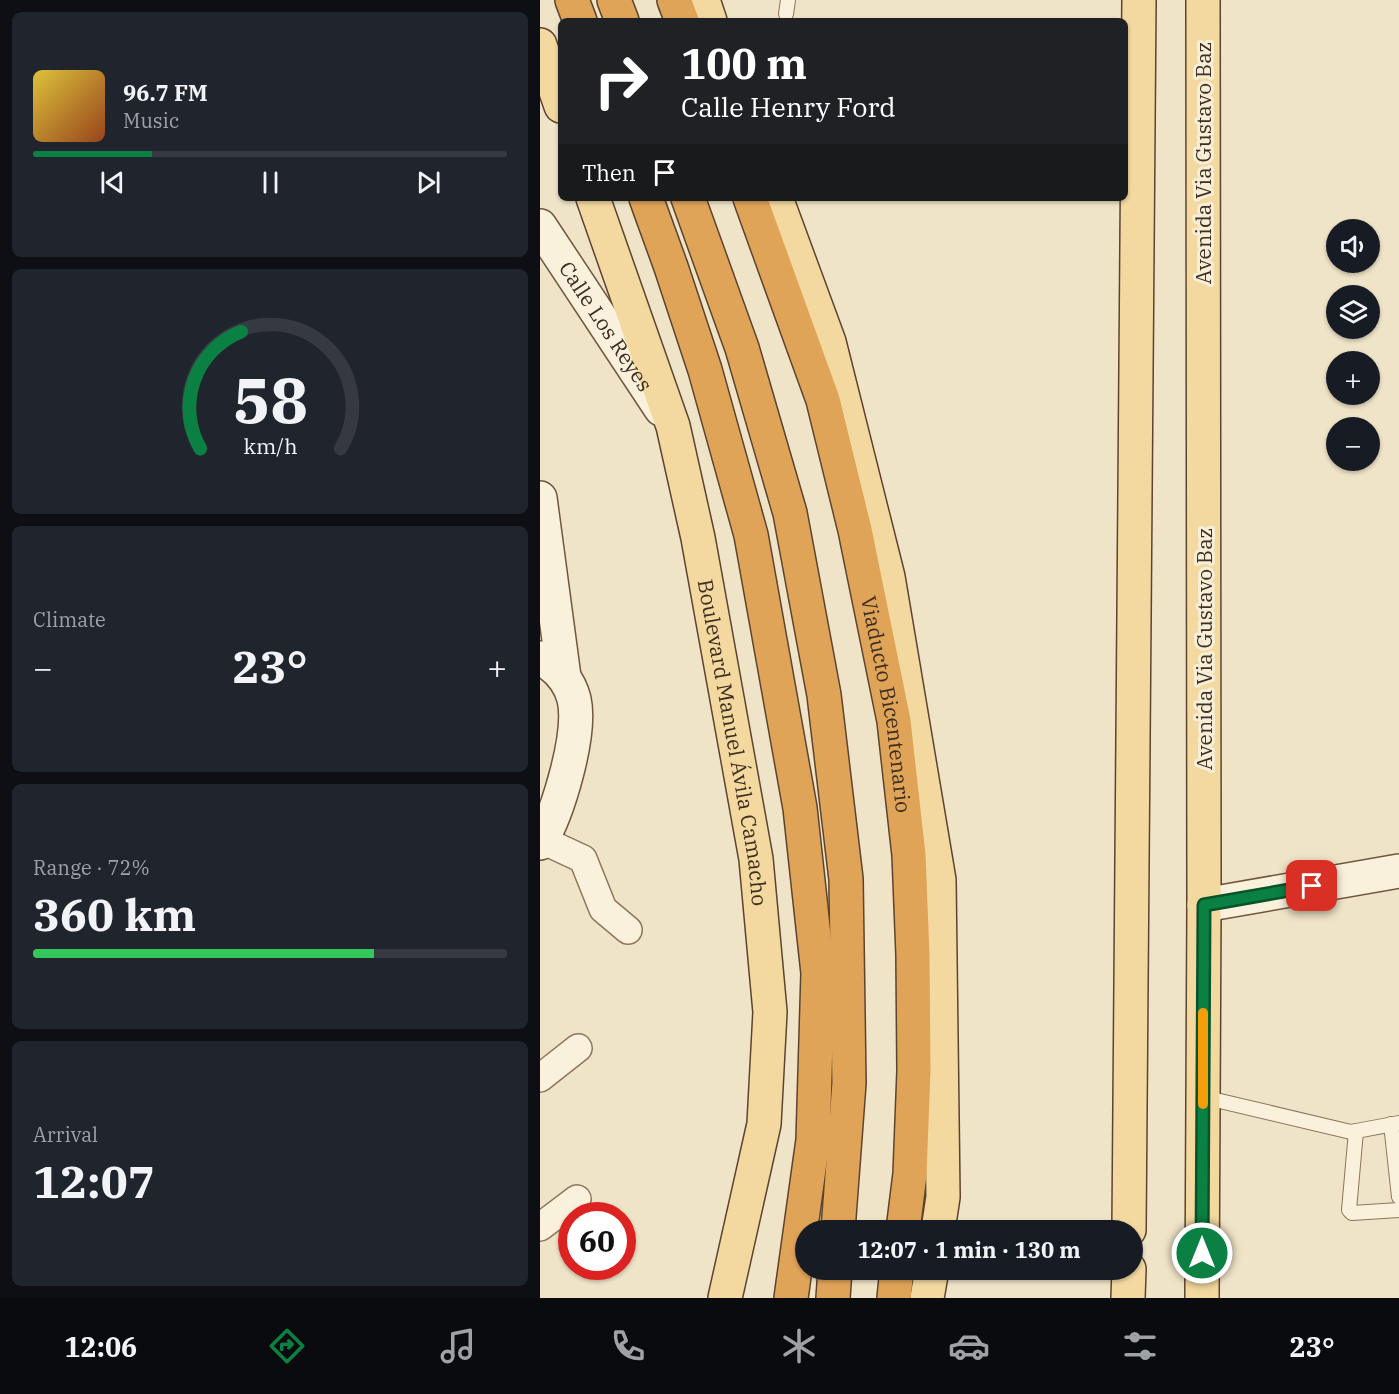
<!DOCTYPE html>
<meta charset="utf-8">
<style>
:root{--surface:#171b24;--page:#20242c;--text:#f1f3f6;--muted:#9ea1a6;--line:#363941;--accent:#0b8043}
body{margin:0;font-family:"IBM Plex Serif",serif;background:var(--page);color:var(--text);height:100vh;display:flex;flex-direction:column;font-size:22px;white-space:nowrap}
*{box-sizing:border-box;margin:0}
p{font-size:20px;color:var(--muted)}
.icon{flex:none;width:33px;height:33px;fill:none;stroke:currentColor;stroke-width:2;stroke-linecap:round;stroke-linejoin:round}
.map{position:relative;flex:1;overflow:hidden}
.panel{display:flex;flex-direction:column;gap:12px;padding:12px;background:#0d0f14;width:540px}
.panel>*{flex:none}
.banner{position:absolute;left:18px;top:18px;width:570px;height:183px;border-radius:9px;box-shadow:0 2px 4px #0004;background:#202124;color:#fff;overflow:hidden}
.buttons{position:absolute;left:786px;top:219px;display:grid;gap:12px}
.buttons a{display:grid;place-items:center;width:54px;height:54px;border-radius:50%;background:var(--surface);box-shadow:0 2px 4px #0004;font-size:30px}
.speed{position:absolute;left:18px;top:1202px;display:flex;gap:12px;font-size:30px;font-weight:700;text-align:center}
.speed>*{display:grid;place-content:center;width:78px;height:78px;border-radius:50%;background:var(--surface);box-shadow:0 2px 4px #0004;line-height:1}
.speed .limit{border:9px solid #d22;background:#fff;color:#111}
.pin{position:absolute;display:grid;place-items:center;width:51px;height:51px;color:#fff;margin:-26px;border-radius:12px;box-shadow:0 3px 9px #0006}
.me{position:absolute;width:66px;margin:-33px;rotate:0deg;stroke-linejoin:round;filter:drop-shadow(0 0 4px #0008)}
.turn{display:flex;align-items:center;gap:21px;height:126px;padding:0 24px;font-size:27px}
.turn .icon{width:78px;height:78px;stroke-width:2.5}
.turn b{display:block;font-size:42px;line-height:51px}
.then{display:flex;align-items:center;height:57px;padding:0 24px;background:#0003;gap:12px;font-size:22px}
.big{font-size:45px;font-weight:700;line-height:1.1}
.panel .tile{flex:1;display:flex;flex-direction:column;justify-content:center;gap:9px;min-width:0;padding:0 21px;border-radius:9px;background:var(--page)}
.panel .dial{align-items:center;gap:0}
.dial svg{height:156px;overflow:visible;fill:none;stroke:var(--line);stroke-width:7;stroke-linecap:round;text-anchor:middle}
.dial text{fill:var(--text);stroke:none}
.song{display:flex;align-items:center;gap:18px}
.cover{width:72px;height:72px;border-radius:9px;background:linear-gradient(135deg,hsl(50 70% 55%),hsl(20 70% 35%))}
.played{height:6px;border-radius:3px;background:linear-gradient(90deg,var(--accent) 25%,var(--line) 25%)}
.keys{display:flex;justify-content:space-around;direction:ltr}
.heat{display:flex;justify-content:space-between;align-items:center;font-size:33px;direction:ltr}
.charge{height:9px;border-radius:4px;background:linear-gradient(90deg,#34c759 72%,var(--line) 0)}
.trip{position:absolute;left:255px;top:1220px;width:348px;height:60px;border-radius:30px;background:var(--surface);box-shadow:0 2px 4px #0004;font-weight:700;line-height:60px;text-align:center}
.tabs{display:flex;height:96px;justify-content:space-around;align-items:center;background:#090b0e;color:var(--muted)}
.tabs .icon{width:42px;height:42px}
.tabs .selected{color:var(--accent)}
.tabs b{font-size:27px;color:var(--text)}
main{display:flex;flex:1;min-height:0}
.map>svg:first-child{display:block}
.lines{fill:none;stroke-linecap:round;stroke-linejoin:round}
.lane-casing{stroke:#8d765c;stroke-width:16}
.street-casing{stroke:#8d765c;stroke-width:30}
.secondary-casing{stroke:#6f573f;stroke-width:36}
.primary-casing{stroke:#5b4430;stroke-width:36}
.highway-casing{stroke:#5b4430;stroke-width:36}
.lane{stroke:#faf1dc;stroke-width:14}
.street{stroke:#faf1dc;stroke-width:27}
.secondary{stroke:#faf1dc;stroke-width:33}
.primary{stroke:#f3d9a0;stroke-width:33}
.highway{stroke:#e0a458;stroke-width:33}
.route-casing{stroke:#07532c;stroke-width:15}
.route{stroke:#0b8043;stroke-width:10}
.slow{stroke:#f59e0b;stroke-width:10}
.labels{text-anchor:middle;dominant-baseline:central;stroke-width:6;stroke-linejoin:round;paint-order:stroke}
.street-label{font-size:21px;fill:#3d2e20;stroke:#f7eed8}
</style>
<main>
<section class="panel">
<div class="tile">
<div class="song"><i class="cover"></i><div><b>96.7 FM</b><p>Music</p></div></div>
<div class="played"></div>
<div class="keys"><svg class="icon" aria-label="previous" viewBox="0 0 24 24"><path d="M18 5L8 12l10 7zM5 5v14"/></svg><svg class="icon" aria-label="pause" viewBox="0 0 24 24"><path d="M8 5v14M16 5v14"/></svg><svg class="icon" aria-label="next" viewBox="0 0 24 24"><path d="M6 5l10 7-10 7zM19 5v14"/></svg></div>
</div>
<div class="tile dial"><svg viewBox="0 0 100 80">
<path d="M14 69A42 42 0 1 1 86 69"/>
<path d="M14 69A42 42 0 0 1 35 9" stroke="#0b8043"/>
<text x="50" y="56" font-size="32" font-weight="700">58</text>
<text x="50" y="72" font-size="11">km/h</text>
</svg></div>
<div class="tile"><p>Climate</p>
<div class="heat"><a>−</a><b class="big">23°</b><a>+</a></div>
</div>
<div class="tile"><p>Range · 72%</p><b class="big">360 km</b><div class="charge"></div></div>
<div class="tile"><p>Arrival</p><b class="big">12:07</b></div>
</section>
<div class="map">
<svg width="859" height="1298" viewBox="0 0 859 1298">
<rect width="100%" height="100%" fill="#f0e4c8"/>
<g class="lines">
<g class="lane-casing">
<g id="lane">
<polyline points="246,14 248,0"/>
<polyline points="663,1097 811,1132 859,1123"/>
<polyline points="851,1124 859,1197"/>
<polyline points="816,1131 809,1210 812,1213 859,1210"/>
</g>
</g>
<g class="street-casing">
<g id="street">
<polyline points="2,840 43,859 63,909 88,930"/>
<polyline points="0,1078 38,1048"/>
<polyline points="0,1227 37,1199"/>
</g>
</g>
<g class="secondary-casing">
<g id="secondary">
<path id="s1" d="M0,226L121,409"/>
<polyline points="0,498 24,677"/>
<path d="M0,658C17,667 29,680 34,699C42,734 18,813 0,843"/>
<polyline points="664,905 859,871"/>
</g>
</g>
<g class="primary-casing">
<g id="primary">
<polyline points="163,0 170,21"/>
<polyline points="0,45 21,106"/>
<path id="s2" d="M53,198L133,426L158,538L216,859L230,1012L224,1124L185,1298"/>
<polyline points="236,198 289,342 348,577 399,880 403,1197 398,1230"/>
<polyline points="589,1230 599,0"/>
<polyline points="387,1298 392,1269"/>
<polyline points="588,1298 589,1269"/>
<polyline points="662,1298 664,905 663,0"/>
</g>
</g>
<g class="highway-casing">
<g id="highway">
<polyline points="32,0 40,21"/>
<polyline points="74,0 82,21"/>
<polyline points="134,0 142,21"/>
<polyline points="106,198 131,267 165,370 211,535 260,808 278,973 273,1140 251,1298"/>
<polyline points="148,198 202,348 250,513 284,695 306,879 309,1083 298,1230"/>
<path id="s3" d="M210,198L283,400L315,530L354,721L369,855L373,955L374,1071L370,1174L363,1230"/>
<polyline points="293,1298 295,1269"/>
<polyline points="354,1298 357,1269"/>
</g>
</g>
<use href="#lane" class="lane"/>
<use href="#street" class="street"/>
<use href="#secondary" class="secondary"/>
<use href="#primary" class="primary"/>
<use href="#highway" class="highway"/>
</g>
<g class="lines">
<g class="route-casing">
<polyline id="route" points="662,1253 664,905 772,886"/>
</g>
<use href="#route" class="route"/>
<polyline class="slow" points="663,1104 663,1013"/>
</g>
<g class="labels">
<g class="street-label">
<text transform="translate(663 163) rotate(-90)">Avenida Via Gustavo Baz</text>
<text stroke="none"><textPath href="#s1" startOffset="120">Calle Los Reyes</textPath></text>
<text transform="translate(664 649) rotate(-90)">Avenida Via Gustavo Baz</text>
<text stroke="none"><textPath href="#s3" startOffset="526">Viaducto Bicentenario</textPath></text>
<text stroke="none"><textPath href="#s2" startOffset="564">Boulevard Manuel Ávila Camacho</textPath></text>
</g>
</g>
</svg>
<div class="buttons">
<a><svg class="icon" aria-label="sound" viewBox="0 0 24 24"><path d="M4 9h4l5-4v14l-5-4H4zM17 9q2 3 0 6"/></svg></a>
<a><svg class="icon" aria-label="layers" viewBox="0 0 24 24"><path d="M12 4l9 5-9 5-9-5zM3 14l9 5 9-5"/></svg></a>
<a>+</a>
<a>−</a>
</div>
<div class="speed"><div class="limit">60</div></div>
<div class="pin" style="left:772px;top:886px;background:#d93025"><svg class="icon" aria-label="arrive" viewBox="0 0 24 24"><path d="M6 21V4h12l-3 4 3 4H6"/></svg></div>
<svg class="me" style="left:662px;top:1253px" viewBox="-20 -20 40 40"><circle r="17" fill="#0b8043" stroke="#fff" stroke-width="3"/><path d="M0-11L8 9 0 5-8 9z" fill="#fff"/></svg>
<div class="trip">12:07 · 1 min · 130 m</div>
<div class="banner">
<div class="turn"><svg class="icon" aria-label="right" viewBox="0 0 24 24"><path d="M7 20v-9h11M14 6l5 5-5 5"/></svg><div><b>100 m</b>Calle Henry Ford</div></div>
<div class="then">Then<svg class="icon" aria-label="arrive" viewBox="0 0 24 24"><path d="M6 21V4h12l-3 4 3 4H6"/></svg></div>
</div>
</div>
</main>
<nav class="tabs">
<b>12:06</b>
<svg class="icon selected" aria-label="directions" viewBox="0 0 24 24"><path d="M12 3l9 9-9 9-9-9zM9 14v-3h6M13 9l2 2-2 2"/></svg>
<svg class="icon" aria-label="music" viewBox="0 0 24 24"><path d="M9 18V5l10-2v13"/><circle cx="6" cy="18" r="3"/><circle cx="16" cy="16" r="3"/></svg>
<svg class="icon" aria-label="phone" viewBox="0 0 24 24"><path d="M5 4h4l2 5-3 2q2 4 5 5l2-3 5 2v4C11 20 4 13 5 4z"/></svg>
<svg class="icon" aria-label="climate" viewBox="0 0 24 24"><path d="M12 3v18M4 7l16 10M4 17L20 7"/></svg>
<svg class="icon" aria-label="car" viewBox="0 0 24 24"><path d="M5 17H2v-5l4-1 3-4h7l3 4 3 1v5h-3M9 17h6M6 11h13"/><circle cx="7" cy="17" r="2"/><circle cx="17" cy="17" r="2"/></svg>
<svg class="icon" aria-label="filters" viewBox="0 0 24 24"><path d="M4 7h16M4 17h16"/><circle cx="9" cy="7" r="2"/><circle cx="15" cy="17" r="2"/></svg>
<b>23°</b>
</nav>
